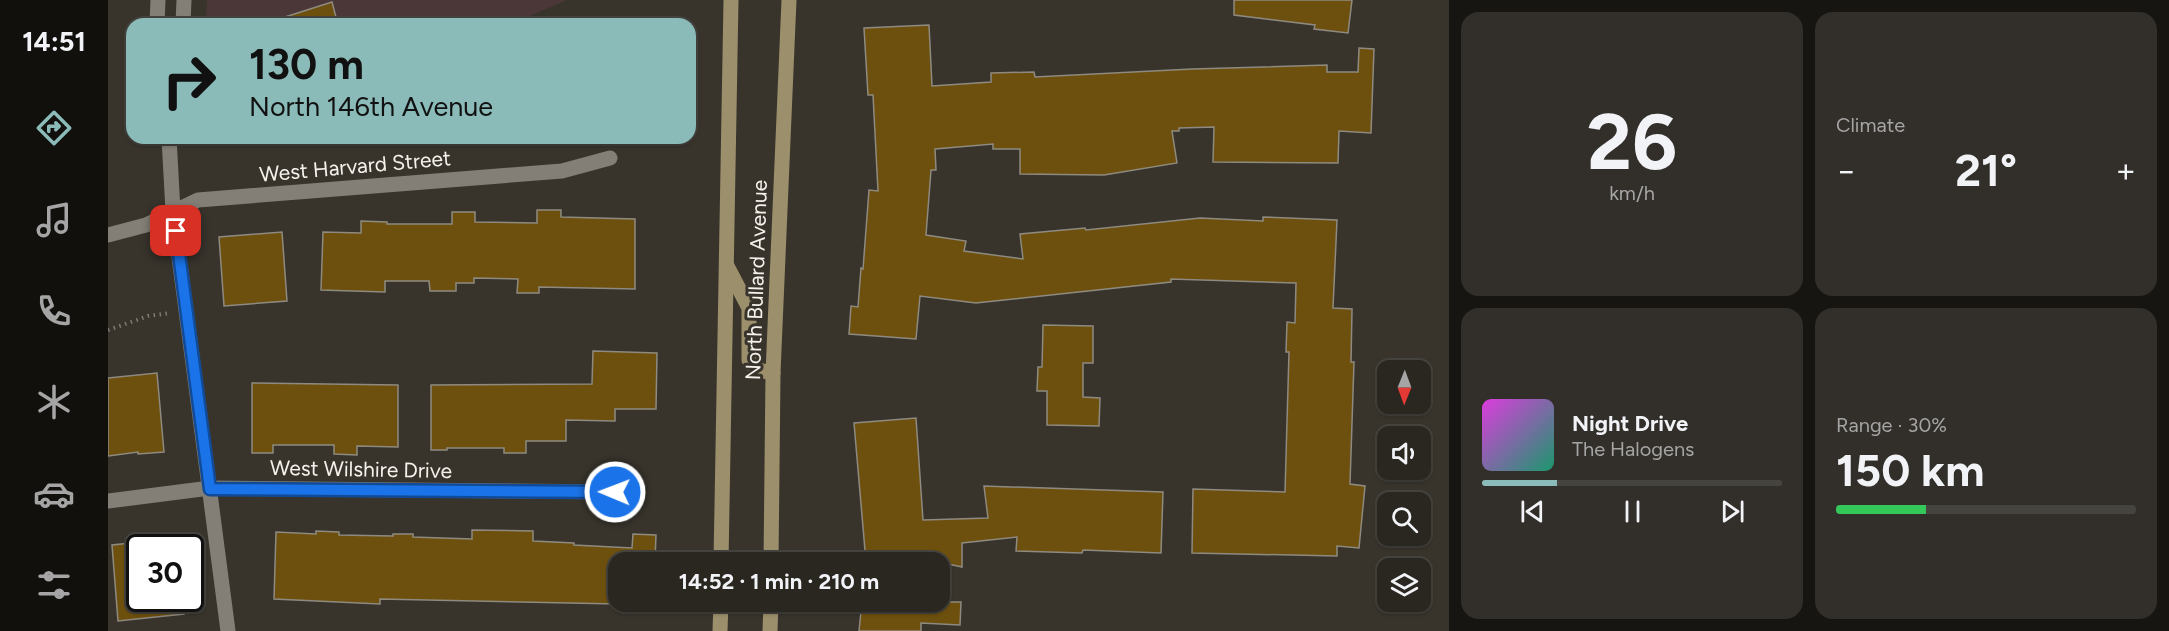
<!DOCTYPE html>
<meta charset="utf-8">
<style>
:root{--surface:#2a2721;--page:#322f2a;--text:#f1f3f6;--muted:#a5a5a5;--line:#46443f;--accent:#8bbbb9}
body{margin:0;font-family:Figtree,sans-serif;background:var(--page);color:var(--text);height:100vh;display:flex;flex-direction:column;font-size:22px;white-space:nowrap}
*{box-sizing:border-box;margin:0}
p{font-size:20px;color:var(--muted)}
.icon{flex:none;width:33px;height:33px;fill:none;stroke:currentColor;stroke-width:2;stroke-linecap:round;stroke-linejoin:round}
.map{position:relative;flex:1;overflow:hidden}
.side{display:flex;flex-direction:column;gap:12px;padding:12px;background:#171512;width:720px}
.side>*{flex:none}
.hud{position:absolute;left:18px;top:18px;width:570px;height:126px;border-radius:18px;box-shadow:0 2px 4px #0004,0 0 0 2px var(--line);background:#8bbbb9;color:#111;overflow:hidden}
.needle{width:39px;rotate:181deg}
.buttons{position:absolute;left:1269px;top:360px;display:grid;gap:12px}
.buttons a{display:grid;place-items:center;width:54px;height:54px;border-radius:12px;background:var(--surface);box-shadow:0 2px 4px #0004,0 0 0 2px var(--line);font-size:30px}
.speed{position:absolute;left:18px;top:534px;display:flex;gap:12px;font-size:30px;font-weight:700;text-align:center}
.speed>*{display:grid;place-content:center;width:78px;height:78px;border-radius:50%;background:var(--surface);box-shadow:0 2px 4px #0004,0 0 0 2px var(--line);line-height:1}
.speed .limit{border:3px solid #111;border-radius:9px;background:#fff;color:#111}
.pin{position:absolute;display:grid;place-items:center;width:51px;height:51px;color:#fff;margin:-26px;border-radius:12px;box-shadow:0 3px 9px #0006}
.me{position:absolute;width:66px;margin:-33px;rotate:271deg;stroke-linejoin:round;filter:drop-shadow(0 0 4px #0008)}
.turn{display:flex;align-items:center;gap:21px;height:126px;padding:0 24px;font-size:27px}
.turn .icon{width:78px;height:78px;stroke-width:2.5}
.turn b{display:block;font-size:42px;line-height:51px}
.big{font-size:45px;font-weight:700;line-height:1.1}
.side .tile{flex:1;display:flex;flex-direction:column;justify-content:center;gap:9px;min-width:0;padding:0 21px;border-radius:18px;background:var(--page)}
.side .dial{align-items:center;gap:0}
.dial b{font-size:78px;line-height:1}
.song{display:flex;align-items:center;gap:18px}
.cover{width:72px;height:72px;border-radius:9px;background:linear-gradient(135deg,hsl(300 70% 55%),hsl(160 70% 35%))}
.played{height:6px;border-radius:3px;background:linear-gradient(90deg,var(--accent) 25%,var(--line) 25%)}
.keys{display:flex;justify-content:space-around;direction:ltr}
.heat{display:flex;justify-content:space-between;align-items:center;font-size:33px;direction:ltr}
.charge{height:9px;border-radius:4px;background:linear-gradient(90deg,#34c759 30%,var(--line) 0)}
.side .tiles{flex:1;display:grid;gap:12px;grid-template-columns:repeat(2,1fr)}
.trip{position:absolute;left:500px;top:552px;width:342px;height:60px;border-radius:18px;background:var(--surface);box-shadow:0 2px 4px #0004,0 0 0 2px var(--line);font-weight:700;line-height:60px;text-align:center}
main{display:flex;flex:1;min-height:0}
.dock{display:flex;flex-direction:column;width:108px;justify-content:space-around;align-items:center;background:#11100d;color:var(--muted)}
.dock .icon{width:42px;height:42px}
.dock .active{color:var(--accent)}
.dock b{font-size:27px;color:var(--text)}
.map>svg:first-child{display:block}
.commercial{fill:#4b3638}
.building{fill:#6d500d;stroke:#8f8a80;stroke-width:1.5}
.lines{fill:none;stroke-linecap:round;stroke-linejoin:round}
.path{stroke:#7e7a73;stroke-width:4;stroke-dasharray:1.5 4.5;stroke-linecap:butt}
.street{stroke:#847f76;stroke-width:15}
.secondary{stroke:#9c8f6c;stroke-width:15}
.route-casing{stroke:#114b97;stroke-width:15}
.route{stroke:#1a73e8;stroke-width:10}
.labels{text-anchor:middle;dominant-baseline:central;stroke-width:6;stroke-linejoin:round;paint-order:stroke}
.street-label{font-size:21px;fill:#f5f2ed;stroke:#38342c}
</style>
<main>
<nav class="dock">
<b>14:51</b>
<svg class="icon active" aria-label="directions" viewBox="0 0 24 24"><path d="M12 3l9 9-9 9-9-9zM9 14v-3h6M13 9l2 2-2 2"/></svg>
<svg class="icon" aria-label="music" viewBox="0 0 24 24"><path d="M9 18V5l10-2v13"/><circle cx="6" cy="18" r="3"/><circle cx="16" cy="16" r="3"/></svg>
<svg class="icon" aria-label="phone" viewBox="0 0 24 24"><path d="M5 4h4l2 5-3 2q2 4 5 5l2-3 5 2v4C11 20 4 13 5 4z"/></svg>
<svg class="icon" aria-label="climate" viewBox="0 0 24 24"><path d="M12 3v18M4 7l16 10M4 17L20 7"/></svg>
<svg class="icon" aria-label="car" viewBox="0 0 24 24"><path d="M5 17H2v-5l4-1 3-4h7l3 4 3 1v5h-3M9 17h6M6 11h13"/><circle cx="7" cy="17" r="2"/><circle cx="17" cy="17" r="2"/></svg>
<svg class="icon" aria-label="filters" viewBox="0 0 24 24"><path d="M4 7h16M4 17h16"/><circle cx="9" cy="7" r="2"/><circle cx="15" cy="17" r="2"/></svg>
</nav>
<div class="map">
<svg width="1341" height="631" viewBox="0 0 1341 631">
<rect width="100%" height="100%" fill="#38342c"/>
<polygon class="commercial" points="99,0 459,0 410,21 247,18 231,24 98,24"/>
<g class="building">
<polygon points="1126,0 1244,0 1240,33 1206,29 1207,25 1126,15"/>
<polygon points="224,2 228,17 206,24 180,24 177,17"/>
<polygon points="821,25 824,86 883,82 883,73 926,72 927,77 1084,69 1219,65 1219,72 1250,72 1251,48 1266,49 1263,133 1231,131 1230,163 1105,162 1106,127 1071,128 1071,131 1064,131 1069,163 996,175 912,174 912,149 885,149 885,144 827,149 828,170 823,170 818,235 858,241 856,251 915,259 912,234 977,228 978,230 1092,218 1155,221 1155,217 1229,220 1225,308 1244,309 1243,362 1246,362 1242,484 1257,486 1251,548 1229,546 1229,556 1084,553 1085,489 1177,492 1181,352 1178,352 1179,322 1187,323 1188,283 1063,279 1063,282 868,303 812,296 808,339 741,334 743,306 750,307 753,268 755,269 761,190 770,191 765,95 760,95 756,28"/>
<polygon points="429,210 453,210 453,217 527,219 527,289 431,287 431,293 409,293 410,279 366,278 366,283 348,283 348,291 322,291 321,281 277,281 277,292 213,290 215,232 253,233 253,221 279,222 279,224 344,224 344,212 367,212 367,222 429,223"/>
<polygon points="174,232 179,301 116,306 111,237"/>
<polygon points="935,325 985,326 985,363 975,363 975,397 992,398 991,426 939,425 939,391 929,391 930,367 934,367"/>
<polygon points="485,351 549,353 548,409 507,409 507,421 458,420 458,441 418,441 418,453 396,453 396,448 339,448 339,450 323,450 323,385 484,384"/>
<polygon points="49,373 56,452 30,454 30,452 0,456 0,378"/>
<polygon points="144,383 290,385 290,447 249,446 249,455 226,454 226,445 165,445 165,453 144,453"/>
<polygon points="808,418 815,520 880,518 876,486 1055,492 1053,553 975,550 974,553 908,551 909,537 854,543 854,567 831,562 758,562 746,423"/>
<polygon points="364,530 425,531 425,541 466,543 466,545 524,548 525,534 548,535 547,562 510,562 510,604 272,599 272,604 166,599 168,532 208,534 208,531 231,532 231,535 285,536 285,534 305,534 305,537 364,539"/>
<polygon points="32,542 32,598 75,598 76,614 10,621 4,545"/>
<polygon points="754,602 853,602 852,625 813,623 813,631 751,631"/>
</g>
<g class="lines">
<polyline class="path" points="0,330 40,316 63,313"/>
<g class="street">
<polyline points="49,24 50,0"/>
<polyline points="75,24 76,0"/>
<polyline points="61,138 65,211 120,631"/>
<polyline points="0,235 38,225 90,200 454,171 502,158"/>
<polyline points="0,501 102,488 507,492"/>
</g>
<g class="secondary">
<path d="M619,266L641,308V360C646,371 654,371 665,373"/>
<polyline points="613,562 623,0"/>
<polyline points="663,562 665,373 681,0"/>
<polyline points="612,631 613,602"/>
<polyline points="662,631 663,602"/>
</g>
</g>
<g class="lines">
<g class="route-casing">
<polyline id="route" points="68,231 102,489 507,492"/>
</g>
<use href="#route" class="route"/>
</g>
<g class="labels">
<g class="street-label">
<text transform="translate(247 166) rotate(-5)">West Harvard Street</text>
<text transform="translate(648 280) rotate(-88)">North Bullard Avenue</text>
<text transform="translate(253 469) rotate(1)">West Wilshire Drive</text>
</g>
</g>
</svg>
<div class="buttons">
<a><svg class="needle" viewBox="-14 -14 28 28"><path d="M0-13l5 13h-10z" fill="#e53935"/><path d="M0 13l5-13h-10z" fill="#a5a5a5"/></svg></a>
<a><svg class="icon" aria-label="sound" viewBox="0 0 24 24"><path d="M4 9h4l5-4v14l-5-4H4zM17 9q2 3 0 6"/></svg></a>
<a><svg class="icon" aria-label="search" viewBox="0 0 24 24"><circle cx="10" cy="10" r="6"/><path d="M15 15l6 6"/></svg></a>
<a><svg class="icon" aria-label="layers" viewBox="0 0 24 24"><path d="M12 4l9 5-9 5-9-5zM3 14l9 5 9-5"/></svg></a>
</div>
<div class="speed"><div class="limit">30</div></div>
<div class="pin" style="left:68px;top:231px;background:#d93025"><svg class="icon" aria-label="arrive" viewBox="0 0 24 24"><path d="M6 21V4h12l-3 4 3 4H6"/></svg></div>
<svg class="me" style="left:507px;top:492px" viewBox="-20 -20 40 40"><circle r="17" fill="#1a73e8" stroke="#fff" stroke-width="3"/><path d="M0-11L8 9 0 5-8 9z" fill="#fff"/></svg>
<div class="trip">14:52 · 1 min · 210 m</div>
<div class="hud">
<div class="turn"><svg class="icon" aria-label="right" viewBox="0 0 24 24"><path d="M7 20v-9h11M14 6l5 5-5 5"/></svg><div><b>130 m</b>North 146th Avenue</div></div>
</div>
</div>
<section class="side">
<div class="tiles">
<div class="tile dial"><b>26</b><p>km/h</p></div>
<div class="tile"><p>Climate</p>
<div class="heat"><a>−</a><b class="big">21°</b><a>+</a></div>
</div>
<div class="tile">
<div class="song"><i class="cover"></i><div><b>Night Drive</b><p>The Halogens</p></div></div>
<div class="played"></div>
<div class="keys"><svg class="icon" aria-label="previous" viewBox="0 0 24 24"><path d="M18 5L8 12l10 7zM5 5v14"/></svg><svg class="icon" aria-label="pause" viewBox="0 0 24 24"><path d="M8 5v14M16 5v14"/></svg><svg class="icon" aria-label="next" viewBox="0 0 24 24"><path d="M6 5l10 7-10 7zM19 5v14"/></svg></div>
</div>
<div class="tile"><p>Range · 30%</p><b class="big">150 km</b><div class="charge"></div></div>
</div>
</section>
</main>
